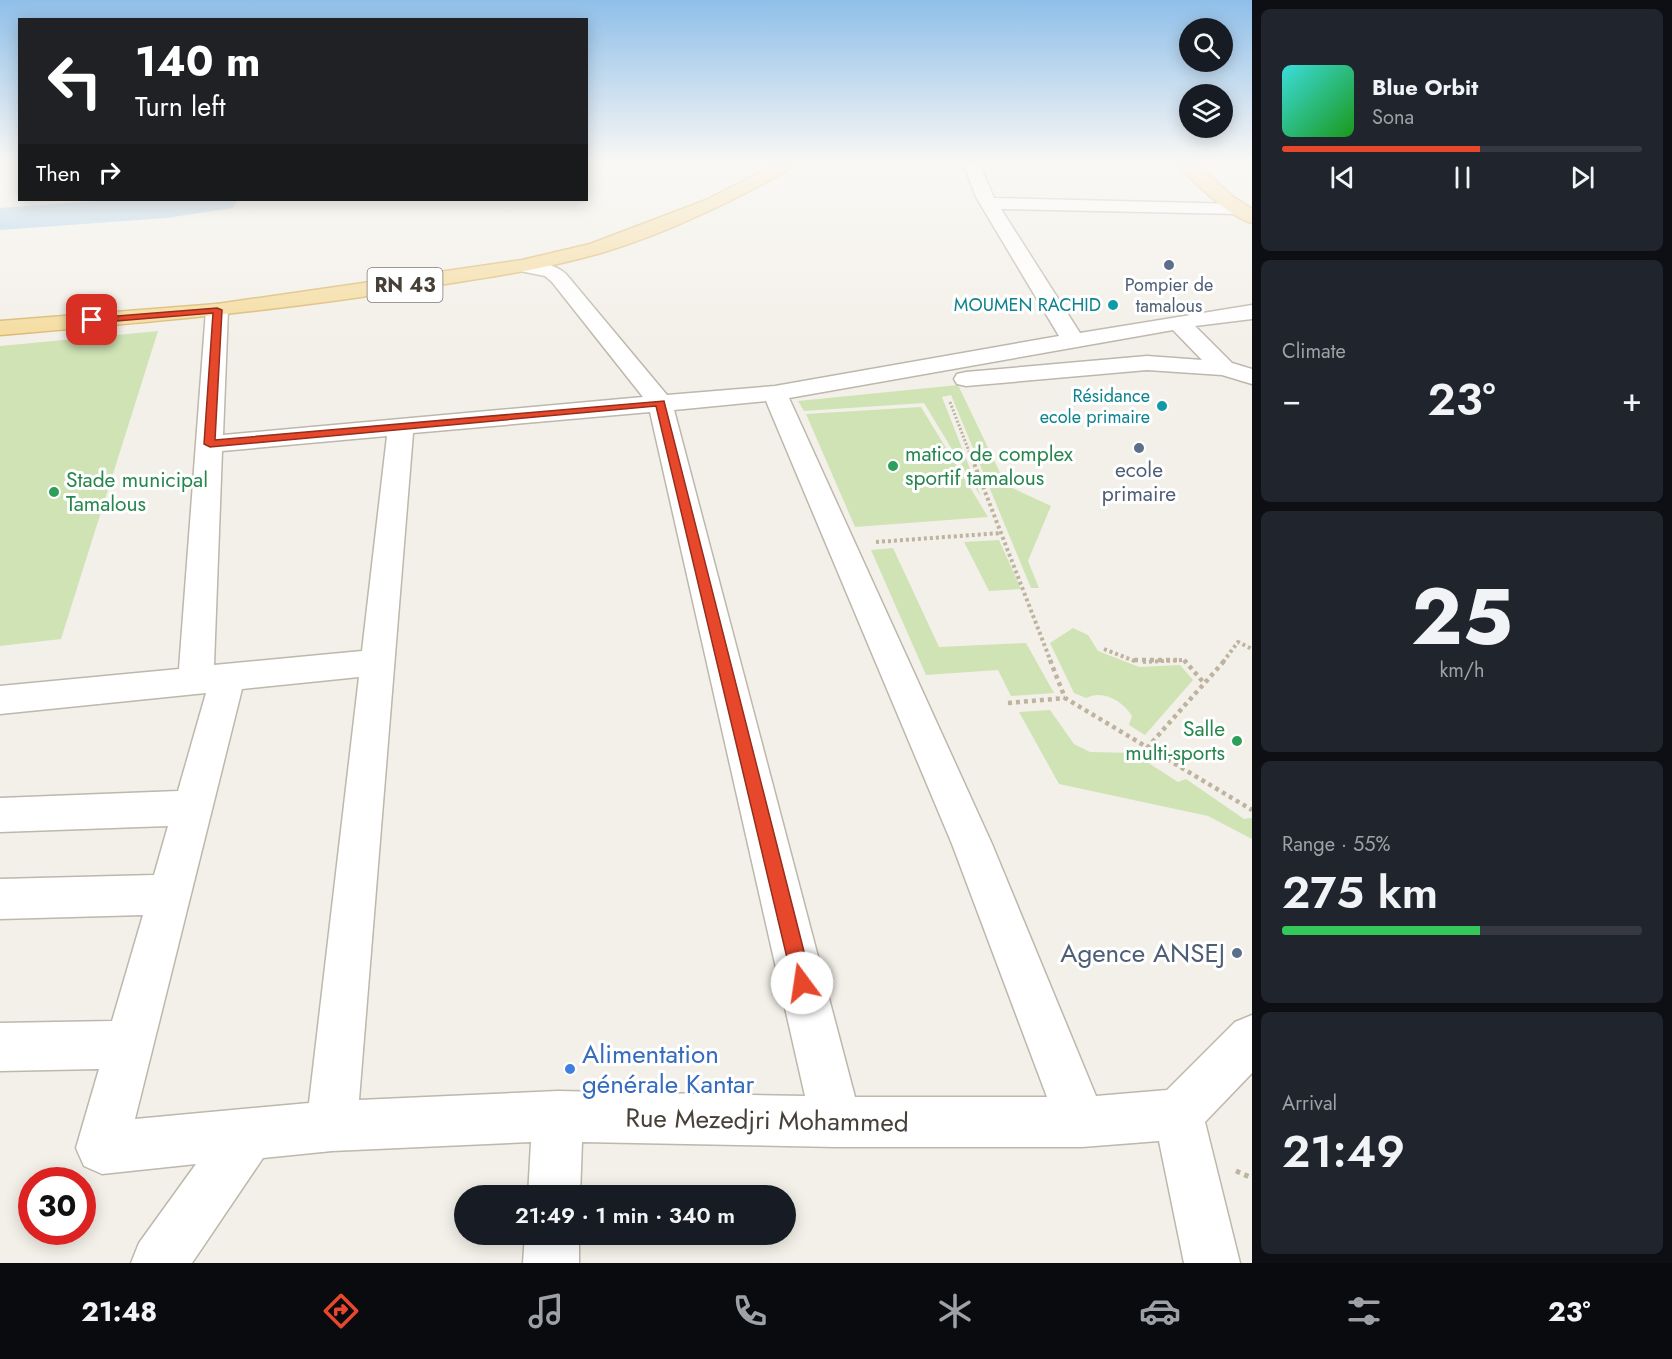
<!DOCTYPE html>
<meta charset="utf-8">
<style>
:root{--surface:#171b24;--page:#20242c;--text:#f1f3f6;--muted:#9ea1a6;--line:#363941;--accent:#e7472b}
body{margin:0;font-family:Jost,sans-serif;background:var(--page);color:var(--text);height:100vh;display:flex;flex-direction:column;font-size:22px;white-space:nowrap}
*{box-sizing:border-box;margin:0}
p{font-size:20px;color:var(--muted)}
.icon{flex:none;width:33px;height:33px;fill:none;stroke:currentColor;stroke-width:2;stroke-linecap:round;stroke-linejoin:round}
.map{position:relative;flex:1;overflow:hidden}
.sheet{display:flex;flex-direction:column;gap:9px;padding:9px;background:#0d0f14;width:420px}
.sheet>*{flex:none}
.hud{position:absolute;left:18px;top:18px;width:570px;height:183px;border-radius:0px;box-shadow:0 3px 15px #0003;background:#202124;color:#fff;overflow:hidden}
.fabs{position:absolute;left:1179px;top:18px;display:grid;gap:12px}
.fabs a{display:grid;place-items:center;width:54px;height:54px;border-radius:50%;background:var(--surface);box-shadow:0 3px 15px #0003;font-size:30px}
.speed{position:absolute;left:18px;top:1167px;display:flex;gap:12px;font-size:30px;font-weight:700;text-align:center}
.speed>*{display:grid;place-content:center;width:78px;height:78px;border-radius:50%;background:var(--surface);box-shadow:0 3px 15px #0003;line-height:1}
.speed .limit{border:9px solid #d22;background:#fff;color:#111}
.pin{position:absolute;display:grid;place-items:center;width:51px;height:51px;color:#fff;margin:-26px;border-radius:12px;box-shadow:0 3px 9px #0006}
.me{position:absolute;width:66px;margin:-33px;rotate:346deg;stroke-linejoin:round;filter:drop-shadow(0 0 4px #0008)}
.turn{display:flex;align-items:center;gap:21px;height:126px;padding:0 18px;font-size:27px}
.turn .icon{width:78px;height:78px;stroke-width:2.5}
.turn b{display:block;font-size:42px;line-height:51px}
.then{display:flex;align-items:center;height:57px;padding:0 18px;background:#0003;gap:12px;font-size:22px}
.big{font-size:45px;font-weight:600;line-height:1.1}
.sheet .tile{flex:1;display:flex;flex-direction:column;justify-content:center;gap:9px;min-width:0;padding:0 21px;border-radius:9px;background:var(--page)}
.sheet .dial{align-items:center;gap:0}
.dial b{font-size:78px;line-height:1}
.song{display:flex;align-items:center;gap:18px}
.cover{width:72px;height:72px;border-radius:9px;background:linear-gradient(135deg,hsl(180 70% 55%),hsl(120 70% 35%))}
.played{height:6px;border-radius:3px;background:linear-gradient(90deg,var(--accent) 55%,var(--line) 55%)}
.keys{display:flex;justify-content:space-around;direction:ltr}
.heat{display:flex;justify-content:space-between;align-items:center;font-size:33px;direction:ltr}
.charge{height:9px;border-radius:4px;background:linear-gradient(90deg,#34c759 55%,var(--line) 0)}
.trip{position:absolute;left:454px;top:1185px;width:342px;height:60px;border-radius:30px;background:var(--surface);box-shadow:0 3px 15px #0003;font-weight:600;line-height:60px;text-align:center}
.menu{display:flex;height:96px;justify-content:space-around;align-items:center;background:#090b0e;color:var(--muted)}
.menu .icon{width:42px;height:42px}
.menu .selected{color:var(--accent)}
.menu b{font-size:27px;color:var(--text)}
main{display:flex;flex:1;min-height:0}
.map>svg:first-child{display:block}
.green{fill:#cfe3b5}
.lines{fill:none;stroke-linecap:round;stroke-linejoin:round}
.river{fill:#aad0ea;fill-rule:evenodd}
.minor-casing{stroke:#bdb7ac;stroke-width:3}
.major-casing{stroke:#d9b970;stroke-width:3}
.path-far3{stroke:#beb39e;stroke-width:3;stroke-dasharray:2 2;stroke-linecap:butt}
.path-far2{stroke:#beb39e;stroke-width:4;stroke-dasharray:3 3;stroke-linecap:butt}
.path-far1{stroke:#beb39e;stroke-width:4.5;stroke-dasharray:4 4;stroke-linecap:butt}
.path{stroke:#beb39e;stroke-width:5;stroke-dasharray:4.5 4.5;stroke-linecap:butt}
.minor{fill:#fff;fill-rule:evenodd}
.major{fill:#f5dc9f;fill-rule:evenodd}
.route{fill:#e7472b;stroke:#962e1c;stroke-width:1.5}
.service-dot{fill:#5c6f8a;stroke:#fff;stroke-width:2}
.culture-dot{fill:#0f9aa8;stroke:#fff;stroke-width:2}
.leisure-dot{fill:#2e9e5b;stroke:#fff;stroke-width:2}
.shop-dot{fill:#3f7fe0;stroke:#fff;stroke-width:2}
.labels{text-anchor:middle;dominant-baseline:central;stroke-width:6;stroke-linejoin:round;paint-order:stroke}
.far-service-label{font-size:18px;fill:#4e5e75;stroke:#fff}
.far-culture-label{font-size:18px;fill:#0d838f;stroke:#fff;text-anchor:end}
.shield{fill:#fff;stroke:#7e7974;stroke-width:1.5}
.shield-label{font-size:20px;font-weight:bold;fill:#464038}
.leisure-label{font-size:21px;fill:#27864d;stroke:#fff;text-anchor:start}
.service-label{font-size:21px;fill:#4e5e75;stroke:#fff}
.near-service-label{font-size:26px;fill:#4e5e75;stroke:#fff;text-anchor:end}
.near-shop-label{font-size:26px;fill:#366cbe;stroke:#fff;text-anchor:start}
.near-street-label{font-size:26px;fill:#464038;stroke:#fff}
</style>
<main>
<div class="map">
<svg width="1252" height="1263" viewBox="0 0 1252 1263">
<rect width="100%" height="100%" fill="#f3f0e9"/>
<g class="green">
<polygon points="158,331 61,639 0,646 0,346"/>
<polygon points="958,385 1006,485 1051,506 1028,561 1039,588 1031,588 951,395 942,397 981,497 924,403 804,411 798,401"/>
<polygon points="921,407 988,517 855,527 806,414"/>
<polygon points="999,540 1021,589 989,591 964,542"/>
<polygon points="893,548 939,647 1026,643 1054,693 1011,696 998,670 926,675 871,550"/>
<path d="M1073,628L1088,635L1098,651L1139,667L1180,665L1193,680L1145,735L1129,725L1132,716C1123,701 1103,689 1086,698L1074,693L1050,643Z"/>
<polygon points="1050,710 1074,744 1090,752 1133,753 1178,782 1186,779 1244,819 1252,818 1252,839 1208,816 1059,784 1019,712"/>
</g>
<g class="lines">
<polygon class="river" points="110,200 238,200 233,208 166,218 0,230 0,208"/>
<g class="minor-casing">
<g id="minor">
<path d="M963,163H979L994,198L1238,204L1244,205L1247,209L1244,213L1238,214L1001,209L1080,333L1252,305V319L1195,326L1232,363L1252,369V384L1222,375L1147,370L966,386L957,384L954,379L957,374L966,372L1147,356L1202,360L1173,330L789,398L992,844L1096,1096L1167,1090L1235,1022L1252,1015V1073L1205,1122L1240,1263H1184L1159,1141L1082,1147H836L582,1142L580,1196H528L531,1142L332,1151L263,1158L192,1263H131L139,1243L196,1164L102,1174L84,1166L76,1148L99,1069L0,1071V1023L112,1021L143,915L0,919V879L154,875L168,826L0,832V798L178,791L206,693L0,714V686L179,669L206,310L209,305L217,304L225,305L228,310L223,435L643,397L552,282L545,276L515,270L512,266L515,262C531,258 554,263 566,274L667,395L775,386L1059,336L976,197ZM766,401L952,844L1047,1097H855L674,410ZM650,412L805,1096L558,1091L359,1100L413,433ZM387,436L362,651L214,665L222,451ZM359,677L309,1103L135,1119L242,689Z"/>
<polygon points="525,1234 579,1234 579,1263 523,1263"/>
</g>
</g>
<g class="major-casing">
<g id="major">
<path d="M778,163H798L796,166C734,200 669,233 601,253C541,270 480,279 419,288C280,311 140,323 0,335V321L217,304L522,260L590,244L706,200Z"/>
<path d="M1178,163H1196L1232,196L1252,209V223C1230,217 1191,181 1178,163Z"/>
</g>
</g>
<polyline class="path-far3" points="950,402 970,454"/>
<g class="path-far2">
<polyline points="970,453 1051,662"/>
<polyline points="876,542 1001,533"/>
<polyline points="1104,649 1137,662"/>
<polyline points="1143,662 1184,660 1186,662"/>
<polyline points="1223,662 1238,642 1252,649"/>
</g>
<g class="path-far1">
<polyline points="1050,660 1065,698 1252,810"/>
<polyline points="1134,660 1177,660"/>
<polyline points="1184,660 1204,683"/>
<polyline points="1008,703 1065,698"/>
<polyline points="1147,748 1225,660"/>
</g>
<polyline class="path" points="1236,1171 1252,1178"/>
<use href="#minor" class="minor"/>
<use href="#major" class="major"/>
</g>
<linearGradient id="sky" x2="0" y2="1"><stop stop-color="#8fbfe9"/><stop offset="0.48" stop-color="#faf8f5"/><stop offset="1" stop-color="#faf8f5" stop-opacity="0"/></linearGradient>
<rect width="1252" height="340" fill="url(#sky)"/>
<polygon class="route" points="217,308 222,310 215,440 664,401 812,983 809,990 802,992 796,990 793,983 656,406 210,447 204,444 213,313 92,323 87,320 92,318"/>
<g class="service-dot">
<circle cx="1169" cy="265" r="6"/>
<circle cx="1139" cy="448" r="6"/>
<circle cx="1237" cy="953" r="6"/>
</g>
<g class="culture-dot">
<circle cx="1113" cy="305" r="6"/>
<circle cx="1162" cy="406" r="6"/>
</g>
<g class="leisure-dot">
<circle cx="893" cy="466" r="6"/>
<circle cx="54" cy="492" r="6"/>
<circle cx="1237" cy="741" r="6"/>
</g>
<circle class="shop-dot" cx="570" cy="1069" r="6"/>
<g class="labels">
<g class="far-service-label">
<text x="1169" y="285">Pompier de<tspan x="1169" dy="21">tamalous</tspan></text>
</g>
<g class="far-culture-label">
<text x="1101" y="305">MOUMEN RACHID</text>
<text x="1150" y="396">Résidance<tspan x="1150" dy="21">ecole primaire</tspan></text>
</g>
<rect class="shield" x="367.5" y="268" width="75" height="34" rx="4.5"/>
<g class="shield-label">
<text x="405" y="285">RN 43</text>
</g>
<g class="leisure-label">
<text x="905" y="454">matico de complex<tspan x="905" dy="24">sportif tamalous</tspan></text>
<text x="66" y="480">Stade municipal<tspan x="66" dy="24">Tamalous</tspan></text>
<text x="1225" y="729" text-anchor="end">Salle<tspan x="1225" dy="24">multi-sports</tspan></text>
</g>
<g class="service-label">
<text x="1139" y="470">ecole<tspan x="1139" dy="24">primaire</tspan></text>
</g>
<g class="near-service-label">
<text x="1225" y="953">Agence ANSEJ</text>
</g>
<g class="near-shop-label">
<text x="582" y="1054">Alimentation<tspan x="582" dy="30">générale Kantar</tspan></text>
</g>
<g class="near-street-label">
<text transform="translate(767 1120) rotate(1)">Rue Mezedjri Mohammed</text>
</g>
</g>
</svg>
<div class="fabs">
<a><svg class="icon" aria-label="search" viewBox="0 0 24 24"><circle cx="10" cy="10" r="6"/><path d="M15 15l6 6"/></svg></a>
<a><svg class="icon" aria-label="layers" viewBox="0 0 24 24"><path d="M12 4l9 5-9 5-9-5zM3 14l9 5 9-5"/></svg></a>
</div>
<div class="speed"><div class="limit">30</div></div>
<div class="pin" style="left:92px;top:320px;background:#d93025"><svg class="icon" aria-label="arrive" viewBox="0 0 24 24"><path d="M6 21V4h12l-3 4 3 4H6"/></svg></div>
<svg class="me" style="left:802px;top:983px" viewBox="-20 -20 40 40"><circle r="19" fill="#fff"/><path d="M0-13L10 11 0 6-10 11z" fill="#e7472b"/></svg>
<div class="trip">21:49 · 1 min · 340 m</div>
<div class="hud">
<div class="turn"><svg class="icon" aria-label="left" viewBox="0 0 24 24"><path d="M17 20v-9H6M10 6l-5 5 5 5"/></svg><div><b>140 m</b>Turn left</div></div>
<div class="then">Then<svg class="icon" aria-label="right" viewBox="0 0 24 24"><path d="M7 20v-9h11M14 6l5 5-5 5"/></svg></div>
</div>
</div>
<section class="sheet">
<div class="tile">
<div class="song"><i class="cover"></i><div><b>Blue Orbit</b><p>Sona</p></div></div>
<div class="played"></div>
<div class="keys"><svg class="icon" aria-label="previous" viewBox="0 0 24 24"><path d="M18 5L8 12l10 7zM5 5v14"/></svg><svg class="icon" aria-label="pause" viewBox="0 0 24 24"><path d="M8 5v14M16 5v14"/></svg><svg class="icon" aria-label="next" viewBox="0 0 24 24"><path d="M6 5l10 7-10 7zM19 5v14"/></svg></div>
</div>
<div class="tile"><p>Climate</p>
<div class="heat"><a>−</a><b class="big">23°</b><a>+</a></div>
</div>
<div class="tile dial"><b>25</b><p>km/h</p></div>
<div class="tile"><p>Range · 55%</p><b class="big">275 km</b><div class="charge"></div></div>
<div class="tile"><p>Arrival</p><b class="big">21:49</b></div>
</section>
</main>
<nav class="menu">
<b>21:48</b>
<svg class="icon selected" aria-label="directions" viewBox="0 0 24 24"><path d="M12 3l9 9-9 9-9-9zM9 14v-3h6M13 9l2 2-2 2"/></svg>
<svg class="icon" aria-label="music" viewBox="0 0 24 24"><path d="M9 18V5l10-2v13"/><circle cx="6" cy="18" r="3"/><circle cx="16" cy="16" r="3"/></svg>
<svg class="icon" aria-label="phone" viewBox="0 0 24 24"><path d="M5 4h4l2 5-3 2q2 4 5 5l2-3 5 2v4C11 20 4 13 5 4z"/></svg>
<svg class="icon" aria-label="climate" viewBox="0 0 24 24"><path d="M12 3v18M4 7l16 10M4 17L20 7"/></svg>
<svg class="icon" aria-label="car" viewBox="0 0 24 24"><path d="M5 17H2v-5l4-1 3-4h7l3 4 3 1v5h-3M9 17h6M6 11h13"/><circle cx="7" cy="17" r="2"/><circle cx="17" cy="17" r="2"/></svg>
<svg class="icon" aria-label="filters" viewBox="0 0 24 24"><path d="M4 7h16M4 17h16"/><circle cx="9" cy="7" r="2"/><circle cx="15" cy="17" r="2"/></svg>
<b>23°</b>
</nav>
